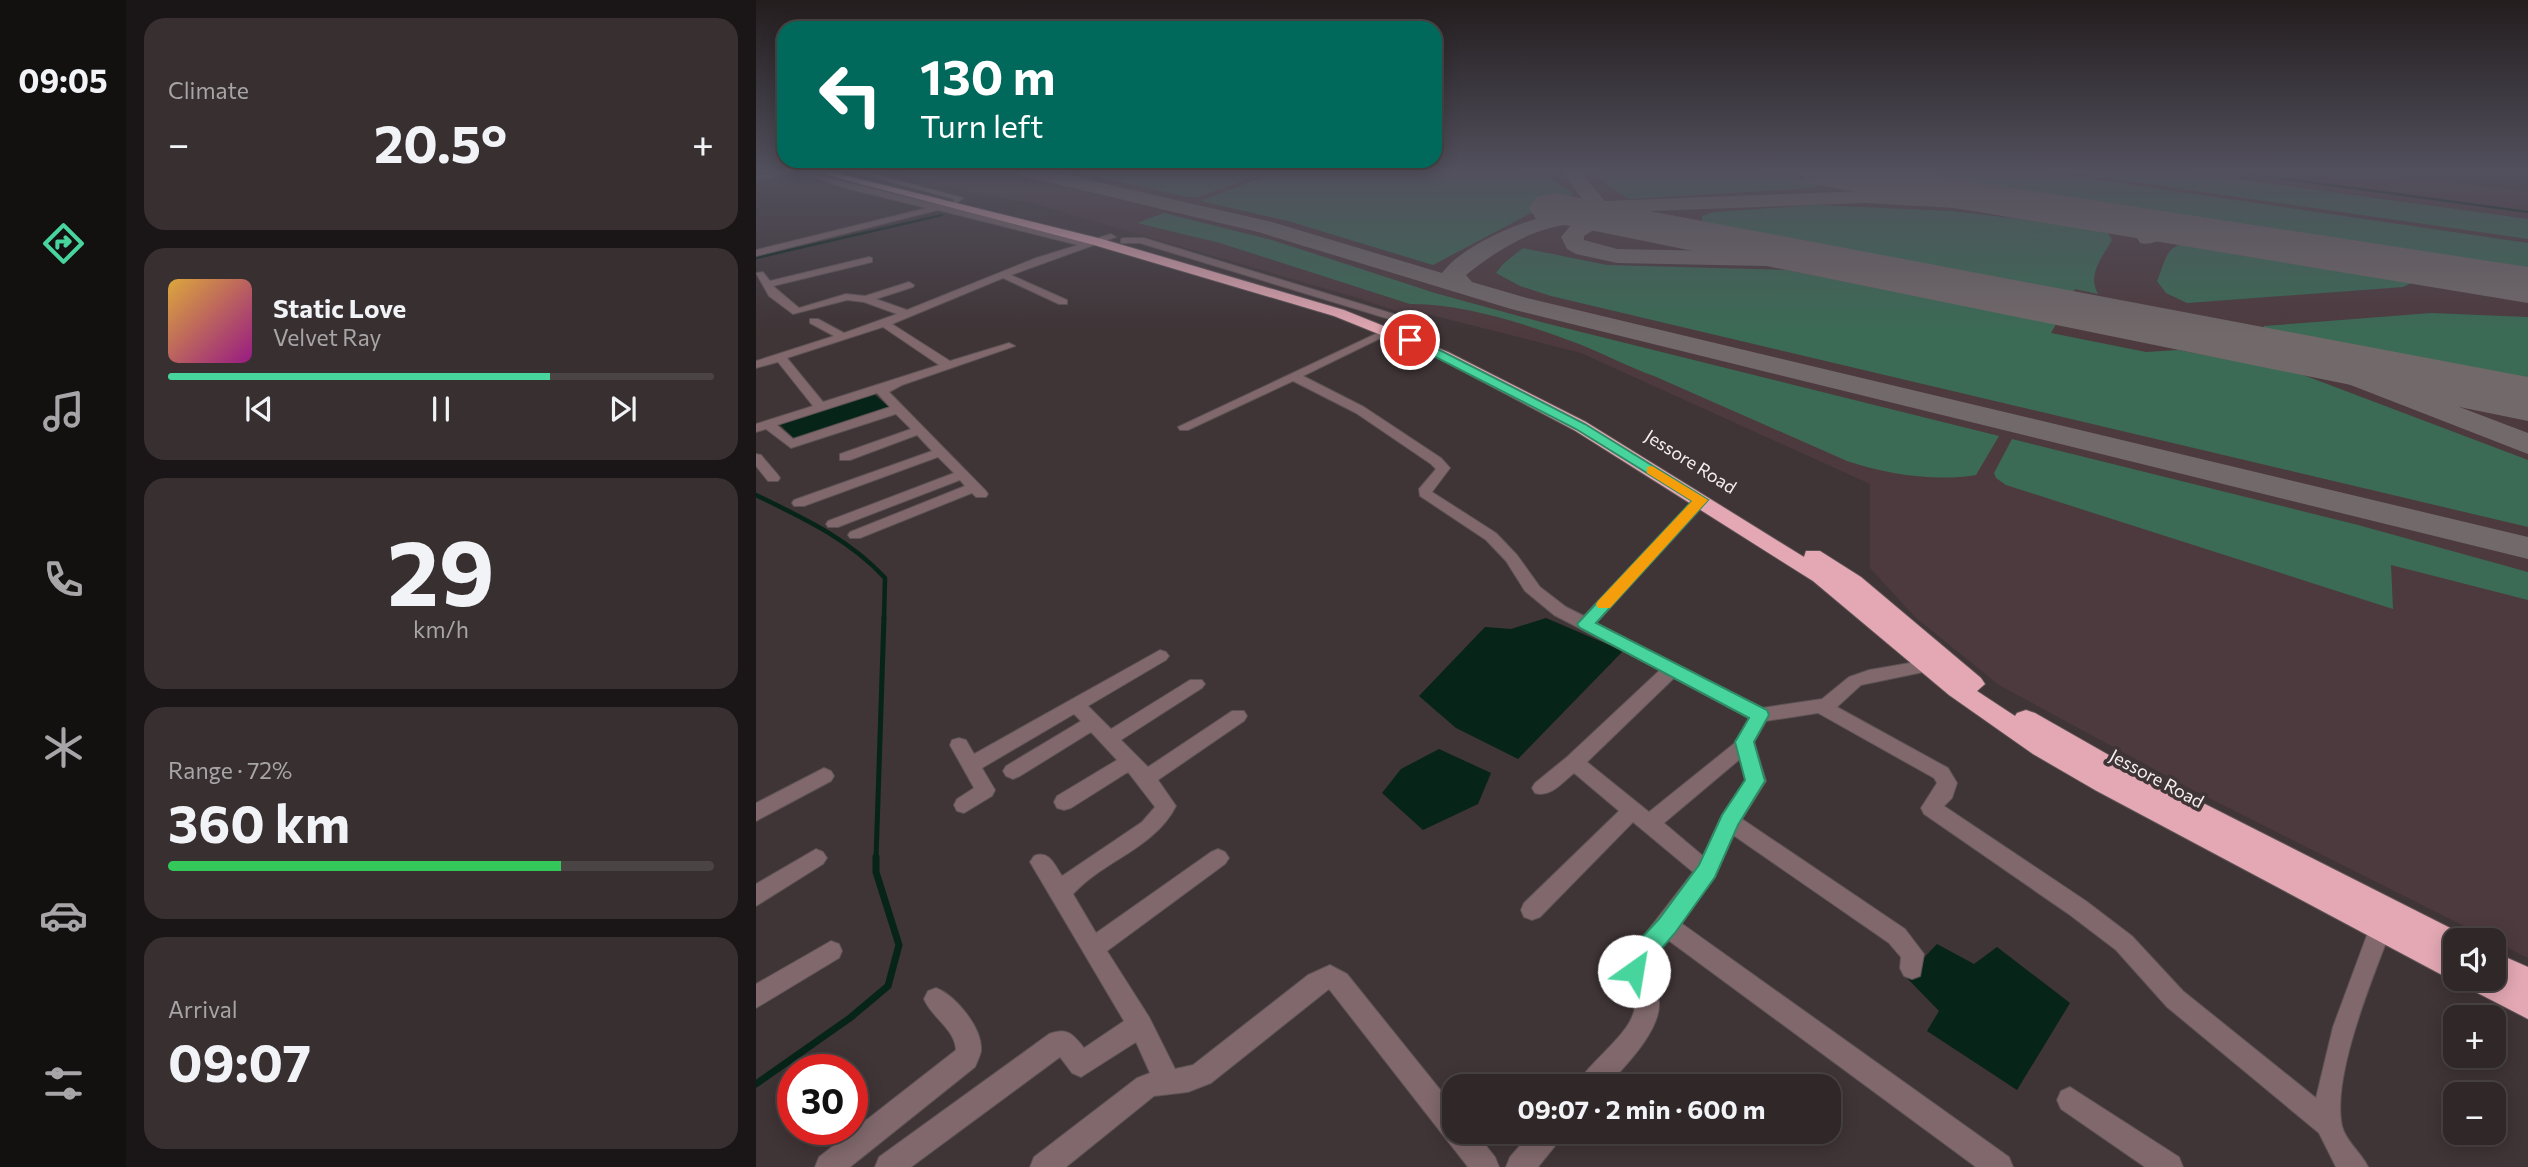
<!DOCTYPE html>
<meta charset="utf-8">
<style>
:root{--surface:#2f2728;--page:#372f30;--text:#f1f3f6;--muted:#a7a5a8;--line:#4a4445;--accent:#48d49d}
body{margin:0;font-family:Commissioner,sans-serif;background:var(--page);color:var(--text);height:100vh;display:flex;flex-direction:column;font-size:26px;white-space:nowrap}
*{box-sizing:border-box;margin:0}
p{font-size:23px;color:var(--muted)}
.icon{flex:none;width:38px;height:38px;fill:none;stroke:currentColor;stroke-width:2;stroke-linecap:round;stroke-linejoin:round}
.map{position:relative;flex:1;overflow:hidden}
.drawer{display:flex;flex-direction:column;gap:18px;padding:18px;background:#1a1516;width:630px}
.drawer>*{flex:none}
.guide{position:absolute;left:21px;top:21px;width:665px;height:147px;border-radius:21px;box-shadow:0 4px 18px #0003,0 0 0 2px var(--line);background:#00695c;color:#fff;overflow:hidden}
.buttons{position:absolute;left:1687px;top:928px;display:grid;gap:14px}
.buttons a{display:grid;place-items:center;width:63px;height:63px;border-radius:14px;background:var(--surface);box-shadow:0 4px 18px #0003,0 0 0 2px var(--line);font-size:35px}
.speed{position:absolute;left:21px;top:1054px;display:flex;gap:14px;font-size:35px;font-weight:700;text-align:center}
.speed>*{display:grid;place-content:center;width:91px;height:91px;border-radius:50%;background:var(--surface);box-shadow:0 4px 18px #0003,0 0 0 2px var(--line);line-height:1}
.speed .limit{border:10px solid #d22;background:#fff;color:#111}
.pin{position:absolute;display:grid;place-items:center;width:60px;height:60px;color:#fff;margin:-30px;border:4px solid #fff;border-radius:50%;box-shadow:0 2px 7px #0007}
.me{position:absolute;width:77px;margin:-38px;rotate:32deg;stroke-linejoin:round;filter:drop-shadow(0 0 5px #0008)}
.turn{display:flex;align-items:center;gap:24px;height:147px;padding:0 28px;font-size:32px}
.turn .icon{width:91px;height:91px;stroke-width:2.5}
.turn b{display:block;font-size:49px;line-height:60px}
.big{font-size:52px;font-weight:700;line-height:1.1}
.drawer .card{flex:1;display:flex;flex-direction:column;justify-content:center;gap:10px;min-width:0;padding:0 24px;border-radius:21px;background:var(--page)}
.drawer .dial{align-items:center;gap:0}
.dial b{font-size:91px;line-height:1}
.song{display:flex;align-items:center;gap:21px}
.cover{width:84px;height:84px;border-radius:10px;background:linear-gradient(135deg,hsl(40 70% 55%),hsl(310 70% 35%))}
.played{height:7px;border-radius:4px;background:linear-gradient(90deg,var(--accent) 70%,var(--line) 70%)}
.keys{display:flex;justify-content:space-around;direction:ltr}
.heat{display:flex;justify-content:space-between;align-items:center;font-size:38px;direction:ltr}
.charge{height:10px;border-radius:5px;background:linear-gradient(90deg,#34c759 72%,var(--line) 0)}
.trip{position:absolute;left:686px;top:1074px;width:399px;height:70px;border-radius:21px;background:var(--surface);box-shadow:0 4px 18px #0003,0 0 0 2px var(--line);font-weight:700;line-height:70px;text-align:center}
main{display:flex;flex:1;min-height:0}
.dock{display:flex;flex-direction:column;width:126px;justify-content:space-around;align-items:center;background:#131010;color:var(--muted)}
.dock .icon{width:49px;height:49px}
.dock .current{color:var(--accent)}
.dock b{font-size:32px;color:var(--text)}
.map>svg:first-child{display:block}
.built{fill:#4d3a3e}
.green{fill:#3b6b55}
.water{fill:#062418}
.lines{fill:none;stroke-linecap:round;stroke-linejoin:round}
.stream-far3{stroke:#062418;stroke-width:2.5}
.stream-far2{stroke:#062418;stroke-width:4.5}
.stream-far1{stroke:#062418;stroke-width:5}
.stream{stroke:#062418;stroke-width:7}
.taxiway{fill:#72696a;fill-rule:evenodd}
.runway{fill:#72696a;fill-rule:evenodd}
.minor-casing{stroke:#5c5254;stroke-width:2}
.highway-casing{stroke:#5c5254;stroke-width:2}
.minor{fill:#80686c;fill-rule:evenodd}
.highway{fill:#e3a8b3;fill-rule:evenodd}
.route{fill:#48d49d;stroke:#2f8a66;stroke-width:2}
.slow{fill:#f59e0b}
.labels{text-anchor:middle;dominant-baseline:central;stroke-width:7;stroke-linejoin:round;paint-order:stroke}
.street-label{font-size:18px;fill:#f6eff0;stroke:#3f3436}
</style>
<main>
<nav class="dock">
<b>09:05</b>
<svg class="icon current" aria-label="directions" viewBox="0 0 24 24"><path d="M12 3l9 9-9 9-9-9zM9 14v-3h6M13 9l2 2-2 2"/></svg>
<svg class="icon" aria-label="music" viewBox="0 0 24 24"><path d="M9 18V5l10-2v13"/><circle cx="6" cy="18" r="3"/><circle cx="16" cy="16" r="3"/></svg>
<svg class="icon" aria-label="phone" viewBox="0 0 24 24"><path d="M5 4h4l2 5-3 2q2 4 5 5l2-3 5 2v4C11 20 4 13 5 4z"/></svg>
<svg class="icon" aria-label="climate" viewBox="0 0 24 24"><path d="M12 3v18M4 7l16 10M4 17L20 7"/></svg>
<svg class="icon" aria-label="car" viewBox="0 0 24 24"><path d="M5 17H2v-5l4-1 3-4h7l3 4 3 1v5h-3M9 17h6M6 11h13"/><circle cx="7" cy="17" r="2"/><circle cx="17" cy="17" r="2"/></svg>
<svg class="icon" aria-label="filters" viewBox="0 0 24 24"><path d="M4 7h16M4 17h16"/><circle cx="9" cy="7" r="2"/><circle cx="15" cy="17" r="2"/></svg>
</nav>
<section class="drawer">
<div class="card"><p>Climate</p>
<div class="heat"><a>−</a><b class="big">20.5°</b><a>+</a></div>
</div>
<div class="card">
<div class="song"><i class="cover"></i><div><b>Static Love</b><p>Velvet Ray</p></div></div>
<div class="played"></div>
<div class="keys"><svg class="icon" aria-label="previous" viewBox="0 0 24 24"><path d="M18 5L8 12l10 7zM5 5v14"/></svg><svg class="icon" aria-label="pause" viewBox="0 0 24 24"><path d="M8 5v14M16 5v14"/></svg><svg class="icon" aria-label="next" viewBox="0 0 24 24"><path d="M6 5l10 7-10 7zM19 5v14"/></svg></div>
</div>
<div class="card dial"><b>29</b><p>km/h</p></div>
<div class="card"><p>Range · 72%</p><b class="big">360 km</b><div class="charge"></div></div>
<div class="card"><p>Arrival</p><b class="big">09:07</b></div>
</section>
<div class="map">
<svg width="1772" height="1167" viewBox="0 0 1772 1167">
<rect width="100%" height="100%" fill="#3f3436"/>
<polygon class="built" points="131,172 1616,172 1772,192 1772,958 1435,789 1243,685 1160,618 1114,568 1114,484 825,353 659,311 652,315 605,299 272,202 244,198"/>
<g class="green">
<polygon points="320,172 513,172 442,197 432,197"/>
<polygon points="531,172 757,172 795,179 816,193 815,196 809,195 677,265 532,221 444,201 519,173"/>
<polygon points="840,172 1000,172 1063,182 1066,185 1058,188 873,199 850,184"/>
<polygon points="1129,172 1289,172 1772,243 1772,272"/>
<polygon points="1309,172 1429,172 1772,219 1772,239"/>
<path d="M1061,205L1195,211L1342,228L1351,231L1356,240C1346,258 1331,274 1342,294L1319,289L1317,293L961,226L946,221V216L958,212Z"/>
<path d="M408,213L516,240L679,293L785,322L1243,436L1220,475C1179,482 1130,474 1091,461L898,376C872,367 849,354 823,344C773,325 707,303 654,304L464,243L381,223Z"/>
<path d="M1436,243L1637,276L1655,283L1647,287L1431,303L1410,293L1401,281C1410,260 1409,243 1436,243Z"/>
<polygon points="767,248 851,265 1031,270 1300,324 1295,333 1390,352 1422,350 1542,373 1772,460 1772,527 795,296 764,286 740,273 747,264"/>
<polygon points="1675,313 1772,317 1772,380 1507,329 1508,326"/>
<polygon points="1256,439 1602,525 1772,572 1772,600 1635,565 1637,609 1250,485 1240,478 1238,473"/>
</g>
<g class="water">
<polygon points="117,393 136,410 41,441 22,423"/>
<polygon points="790,618 867,651 762,759 700,728 663,696 729,627 755,629"/>
<polygon points="683,749 735,773 722,804 667,830 626,793 645,769"/>
<polygon points="1181,944 1218,964 1241,947 1314,1003 1261,1090 1171,1031 1183,1011 1150,977"/>
</g>
<g class="lines">
<g class="stream-far3">
<polyline points="1478,172 1772,212"/>
<polyline points="0,258 186,215"/>
</g>
<path class="stream-far2" d="M0,495C47,518 93,539 129,578L128,619"/>
<polyline class="stream-far1" points="120,859 128,617"/>
<polyline class="stream" points="0,1084 94,1018 132,986 143,945 120,872 120,857"/>
<g class="taxiway">
<path d="M265,172H297L516,222L686,273C704,248 757,224 787,217L789,211L829,203L807,172H825L849,201L1109,191L1218,197L1352,212L1356,216L1352,220L1345,222L1218,209L1109,203L866,212L874,222L871,227L839,229L828,236V240L861,249L1058,253L1108,262L1112,267L1108,272L1100,274L1058,267L861,263L820,254L811,249L805,237L816,224C776,228 741,250 710,275L716,282L771,298L1772,537V559L755,309L502,232L267,176ZM838,214L842,216L831,218L830,215Z"/>
<path d="M1407,224L1450,227L1453,232L1450,237C1437,240 1426,236 1413,238C1402,239 1396,246 1384,243L1381,238L1384,233Z"/>
<polygon points="1616,362 1673,372 1677,378 1673,384 1663,387 1643,384 1772,433 1772,454 1592,384 1588,378 1596,367"/>
</g>
<g class="runway">
<polygon points="1043,172 1153,172 1772,267 1772,303 1066,186 1050,182"/>
<polygon points="798,193 1772,377 1772,421 780,219 773,208 780,197"/>
</g>
<g class="minor-casing">
<g id="minor">
<polygon points="22,172 36,172 0,180 0,176"/>
<path d="M44,172H55L92,183L332,241L355,234L360,237L255,275L311,300V304H303L247,278L136,324L194,361L253,343L259,346L146,385L133,392L230,491L232,494L230,497H220L216,493L104,538H94L92,535L94,532L209,486L204,480L82,527H72L70,524L72,521L198,473L182,457L48,506H38L36,503L38,500L176,451L161,435L94,460H84V454L155,429L140,414L35,448L10,429L0,432V424L57,406L22,362L0,368V361L78,336L54,323V319H62L88,333L141,314L108,302L91,300L37,314L13,296L0,273L7,272L14,281L113,257L116,258V262L17,286L43,308L90,294L109,296L153,282L158,285L157,287L120,299L151,310L280,258L322,245L182,210L0,256V250L171,208L86,187ZM127,327L183,365L67,402L31,358ZM121,393L134,407L37,439L21,425Z"/>
<polygon points="99,172 110,172 207,198 201,203 198,203 198,199"/>
<polygon points="368,238 388,238 641,315 657,329 648,331 633,319 384,243 365,243 365,239"/>
<path d="M628,330L637,332L547,376L608,407L685,458L694,468L676,492L740,533L761,555L784,587L810,607L828,616L940,497H950L952,500L950,503L840,623L1006,708L1066,699L1093,677L1113,670L1171,660L1177,662L1180,666L1177,670L1105,685L1081,707L1192,768L1201,783L1196,798L1188,806L1330,901L1376,936L1427,991L1560,1098L1577,1027L1614,927L1617,920L1625,917L1633,920L1636,927C1618,975 1575,1076 1586,1126C1590,1142 1605,1152 1612,1167H1580L1563,1133L1411,1007L1360,950L1314,915L1168,814L1165,808L1181,783L1178,778L1062,713L1010,721L998,742L1010,781L986,819L1149,929L1168,954L1164,976L1156,979L1148,976L1144,968L1145,957L1133,943L977,835L959,877L925,923L1253,1157L1257,1167H1220L912,940L890,970C895,980 902,991 903,1002C905,1031 868,1067 850,1087H820C832,1060 881,1032 879,1002C878,991 870,980 866,971L873,955L937,872L877,822L784,917L776,920L768,917L765,910L768,903L863,811L818,773C807,782 794,798 779,793L776,788L779,783L811,757L904,670L798,615L769,591L750,561L730,540L664,496L663,489L680,469L675,464L600,413L537,381L432,430H424L422,427ZM918,678L993,718L980,742L893,812L831,762ZM984,759L990,780L966,815L947,856L908,823Z"/>
<polygon points="0,454 5,455 22,475 24,478 22,481 12,481 0,466"/>
<path d="M404,650L410,652L413,656L410,660L332,706L355,729L434,680H446L449,684L446,688L365,740L392,767L476,711H488L491,716L488,721L402,780L420,806C398,849 348,860 317,894L340,933L455,852L462,849L469,852L473,858L469,864L351,951L393,1017L419,1069L437,1065L552,975L574,965L591,974L698,1107V1132H719L739,1157L743,1167H712L573,989L455,1083L432,1092L398,1096L310,1167H274L278,1157L381,1078L394,1073L380,1042L325,1077L316,1073L304,1057L155,1167H119L123,1157L293,1034C311,1027 317,1034 328,1048L368,1021L274,862L278,856C293,850 298,864 306,876L386,822L399,807L372,772L315,808L308,810L301,808L298,802L301,796L361,760L335,732L264,776L257,779L250,776L247,771L250,766L325,721L318,714L226,768L239,790L236,796L208,813L201,811L198,805L201,799L218,788L194,745L196,740L203,738L210,740L218,754Z"/>
<polygon points="68,768 75,771 78,776 75,781 0,821 0,803"/>
<polygon points="60,849 67,852 71,858 67,864 0,906 0,884"/>
<polygon points="75,941 83,944 86,951 83,958 0,1008 0,984"/>
<path d="M180,988C199,995 227,1028 225,1051C224,1056 221,1062 219,1067L94,1167H59L63,1157L200,1050C199,1029 176,1018 168,999L172,991Z"/>
<polygon points="1314,1087 1423,1157 1427,1167 1389,1167 1305,1109 1301,1100 1305,1091"/>
<polygon points="776,1132 807,1132 803,1141 782,1167 750,1167 754,1157"/>
</g>
</g>
<g class="highway-casing">
<g id="highway">
<polygon points="59,172 75,172 346,239 588,310 692,352 830,422 1048,557 1050,551 1064,551 1105,577 1225,678 1229,684 1221,691 1259,716 1261,713 1270,710 1279,713 1358,758 1710,936 1711,940 1699,940 1699,978 1704,978 1699,980 1688,976 1339,790 1277,754 1193,695 1057,581 818,430 682,358 578,316 338,245"/>
<polygon points="1738,952 1772,967 1772,1019 1712,988 1708,978 1738,978"/>
</g>
</g>
<use href="#minor" class="minor"/>
<use href="#highway" class="highway"/>
</g>
<linearGradient id="sky" x2="0" y2="1"><stop stop-color="#231d1e"/><stop offset="0.51" stop-color="#52505d"/><stop offset="1" stop-color="#52505d" stop-opacity="0"/></linearGradient>
<rect width="1772" height="335" fill="url(#sky)"/>
<polygon class="route" points="650,337 658,337 829,424 952,500 840,623 1011,710 1013,715 998,742 1009,781 982,825 959,877 919,933 894,962 887,979 878,982 870,979 867,971 877,947 903,919 943,865 966,815 989,780 979,742 993,718 824,628 821,624 936,501 820,429 650,342"/>
<polygon class="slow" points="896,466 952,500 854,608 842,608 840,604 842,601 936,501 891,473 891,467"/>
<g class="labels">
<g class="street-label">
<text transform="translate(935 461) rotate(32)">Jessore Road</text>
<text transform="translate(1401 778) rotate(28)">Jessore Road</text>
</g>
</g>
</svg>
<div class="buttons">
<a><svg class="icon" aria-label="sound" viewBox="0 0 24 24"><path d="M4 9h4l5-4v14l-5-4H4zM17 9q2 3 0 6"/></svg></a>
<a>+</a>
<a>−</a>
</div>
<div class="speed"><div class="limit">30</div></div>
<div class="pin" style="left:654px;top:340px;background:#d93025"><svg class="icon" aria-label="arrive" viewBox="0 0 24 24"><path d="M6 21V4h12l-3 4 3 4H6"/></svg></div>
<svg class="me" style="left:878px;top:971px" viewBox="-20 -20 40 40"><circle r="19" fill="#fff"/><path d="M0-13L10 11 0 6-10 11z" fill="#48d49d"/></svg>
<div class="trip">09:07 · 2 min · 600 m</div>
<div class="guide">
<div class="turn"><svg class="icon" aria-label="left" viewBox="0 0 24 24"><path d="M17 20v-9H6M10 6l-5 5 5 5"/></svg><div><b>130 m</b>Turn left</div></div>
</div>
</div>
</main>
